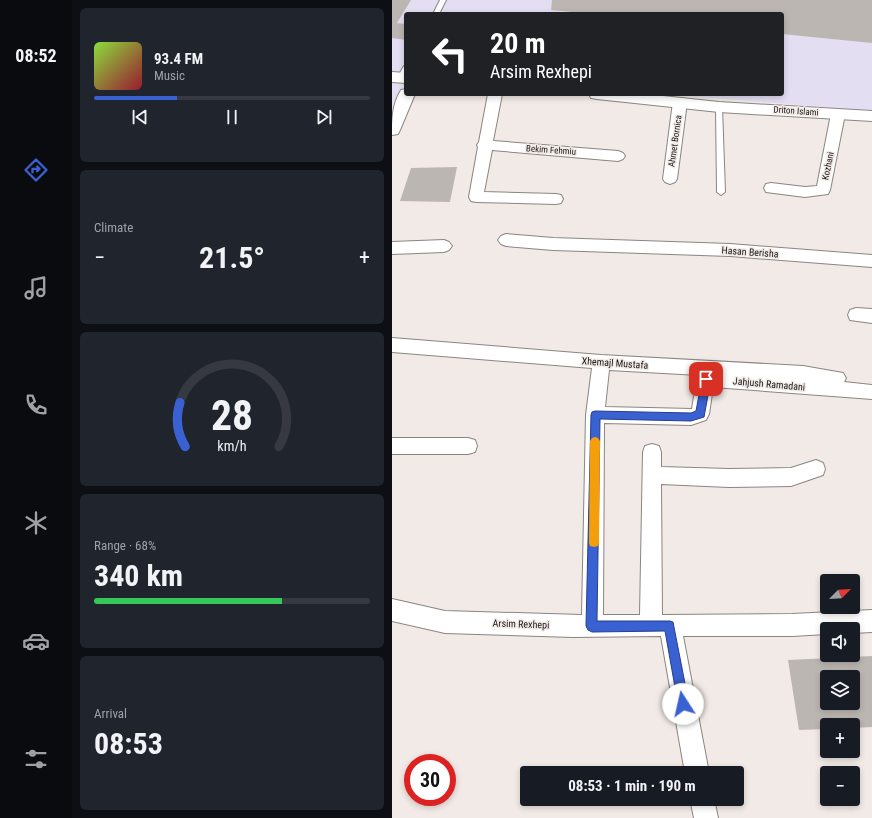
<!DOCTYPE html>
<meta charset="utf-8">
<style>
:root{--surface:#171b24;--page:#20242c;--text:#f1f3f6;--muted:#9ea1a6;--line:#363941;--accent:#3a61d2}
body{margin:0;font-family:"Roboto Condensed",sans-serif;background:var(--page);color:var(--text);height:100vh;display:flex;flex-direction:column;font-size:15px;white-space:nowrap}
*{box-sizing:border-box;margin:0}
p{font-size:13px;color:var(--muted)}
.icon{flex:none;width:22px;height:22px;fill:none;stroke:currentColor;stroke-width:2;stroke-linecap:round;stroke-linejoin:round}
.map{position:relative;flex:1;overflow:hidden}
.side{display:flex;flex-direction:column;gap:8px;padding:8px;background:#0d0f14;width:320px}
.side>*{flex:none}
.banner{position:absolute;left:12px;top:12px;width:380px;height:84px;border-radius:4px;box-shadow:0 2px 6px #0003;background:#202124;color:#fff;overflow:hidden}
.needle{width:26px;rotate:66deg}
.fabs{position:absolute;left:428px;top:574px;display:grid;gap:8px}
.fabs a{display:grid;place-items:center;width:40px;height:40px;border-radius:4px;background:var(--surface);box-shadow:0 2px 6px #0003;font-size:20px}
.speed{position:absolute;left:12px;top:754px;display:flex;gap:8px;font-size:20px;font-weight:700;text-align:center}
.speed>*{display:grid;place-content:center;width:52px;height:52px;border-radius:50%;background:var(--surface);box-shadow:0 2px 6px #0003;line-height:1}
.speed .limit{border:6px solid #d22;background:#fff;color:#111}
.pin{position:absolute;display:grid;place-items:center;width:34px;height:34px;color:#fff;margin:-17px;border-radius:8px;box-shadow:0 2px 6px #0006}
.me{position:absolute;width:44px;margin:-22px;rotate:350deg;stroke-linejoin:round;filter:drop-shadow(0 0 3px #0008)}
.turn{display:flex;align-items:center;gap:14px;height:84px;padding:0 20px;font-size:18px}
.turn .icon{width:52px;height:52px;stroke-width:2.5}
.turn b{display:block;font-size:28px;line-height:34px}
.big{font-size:30px;font-weight:700;line-height:1.1}
.side .card{flex:1;display:flex;flex-direction:column;justify-content:center;gap:6px;min-width:0;padding:0 14px;border-radius:6px;background:var(--page)}
.side .dial{align-items:center;gap:0}
.dial svg{height:104px;overflow:visible;fill:none;stroke:var(--line);stroke-width:7;stroke-linecap:round;text-anchor:middle}
.dial text{fill:var(--text);stroke:none}
.song{display:flex;align-items:center;gap:12px}
.cover{width:48px;height:48px;border-radius:6px;background:linear-gradient(135deg,hsl(90 70% 55%),hsl(350 70% 35%))}
.played{height:4px;border-radius:2px;background:linear-gradient(90deg,var(--accent) 30%,var(--line) 30%)}
.keys{display:flex;justify-content:space-around;direction:ltr}
.heat{display:flex;justify-content:space-between;align-items:center;font-size:22px;direction:ltr}
.charge{height:6px;border-radius:3px;background:linear-gradient(90deg,#34c759 68%,var(--line) 0)}
.trip{position:absolute;left:128px;top:766px;width:224px;height:40px;border-radius:4px;background:var(--surface);box-shadow:0 2px 6px #0003;font-weight:700;line-height:40px;text-align:center}
main{display:flex;flex:1;min-height:0}
.menu{display:flex;flex-direction:column;width:72px;justify-content:space-around;align-items:center;background:#090b0e;color:var(--muted)}
.menu .icon{width:28px;height:28px}
.menu .selected{color:var(--accent)}
.menu b{font-size:18px;color:var(--text)}
.map>svg:first-child{display:block}
.commercial{fill:#e4def3}
.building{fill:#bcb6b2;fill-rule:evenodd}
.lines{fill:none;stroke-linecap:round;stroke-linejoin:round}
.service-casing{stroke:#8b8581;stroke-width:2}
.minor-casing{stroke:#8b8581;stroke-width:2}
.tertiary-casing{stroke:#8b8581;stroke-width:2}
.service{fill:#fff;fill-rule:evenodd}
.minor{fill:#fff;fill-rule:evenodd}
.tertiary{fill:#fff;fill-rule:evenodd}
.route{fill:#3a61d2;stroke:#263f88}
.slow{fill:#f59e0b}
.labels{text-anchor:middle;dominant-baseline:central;stroke-width:3;stroke-linejoin:round;paint-order:stroke}
.far-street-label{font-size:9px;fill:#1c1918;stroke:#f1eae6}
.street-label{font-size:10px;fill:#1c1918;stroke:#f1eae6}
</style>
<main>
<nav class="menu">
<b>08:52</b>
<svg class="icon selected" aria-label="directions" viewBox="0 0 24 24"><path d="M12 3l9 9-9 9-9-9zM9 14v-3h6M13 9l2 2-2 2"/></svg>
<svg class="icon" aria-label="music" viewBox="0 0 24 24"><path d="M9 18V5l10-2v13"/><circle cx="6" cy="18" r="3"/><circle cx="16" cy="16" r="3"/></svg>
<svg class="icon" aria-label="phone" viewBox="0 0 24 24"><path d="M5 4h4l2 5-3 2q2 4 5 5l2-3 5 2v4C11 20 4 13 5 4z"/></svg>
<svg class="icon" aria-label="climate" viewBox="0 0 24 24"><path d="M12 3v18M4 7l16 10M4 17L20 7"/></svg>
<svg class="icon" aria-label="car" viewBox="0 0 24 24"><path d="M5 17H2v-5l4-1 3-4h7l3 4 3 1v5h-3M9 17h6M6 11h13"/><circle cx="7" cy="17" r="2"/><circle cx="17" cy="17" r="2"/></svg>
<svg class="icon" aria-label="filters" viewBox="0 0 24 24"><path d="M4 7h16M4 17h16"/><circle cx="9" cy="7" r="2"/><circle cx="15" cy="17" r="2"/></svg>
</nav>
<section class="side">
<div class="card">
<div class="song"><i class="cover"></i><div><b>93.4 FM</b><p>Music</p></div></div>
<div class="played"></div>
<div class="keys"><svg class="icon" aria-label="previous" viewBox="0 0 24 24"><path d="M18 5L8 12l10 7zM5 5v14"/></svg><svg class="icon" aria-label="pause" viewBox="0 0 24 24"><path d="M8 5v14M16 5v14"/></svg><svg class="icon" aria-label="next" viewBox="0 0 24 24"><path d="M6 5l10 7-10 7zM19 5v14"/></svg></div>
</div>
<div class="card"><p>Climate</p>
<div class="heat"><a>−</a><b class="big">21.5°</b><a>+</a></div>
</div>
<div class="card dial"><svg viewBox="0 0 100 80">
<path d="M14 69A42 42 0 1 1 86 69"/>
<path d="M14 69A42 42 0 0 1 10 35" stroke="#3a61d2"/>
<text x="50" y="56" font-size="32" font-weight="700">28</text>
<text x="50" y="72" font-size="11">km/h</text>
</svg></div>
<div class="card"><p>Range · 68%</p><b class="big">340 km</b><div class="charge"></div></div>
<div class="card"><p>Arrival</p><b class="big">08:53</b></div>
</section>
<div class="map">
<svg width="480" height="818" viewBox="0 0 480 818">
<rect width="100%" height="100%" fill="#f1eae6"/>
<polygon class="commercial" points="0,0 480,0 480,111 271,94 390,94 390,14 14,14 14,91 0,128"/>
<g class="building">
<polygon points="0,0 19,0 5,23 14,24 14,40 0,38"/>
<polygon points="160,0 480,0 480,43 390,34 390,14 202,14 159,10"/>
<polygon points="65,167 58,202 8,201 19,168"/>
<path d="M480,656V727L461,728V725H435V729L407,730L396,660ZM435,677H461V703H435Z"/>
</g>
<g class="lines">
<g class="service-casing">
<g id="service">
<polygon points="48,0 54,0 47,14 41,14"/>
<polygon points="14,65 14,73 11,78 6,79 5,78 12,66"/>
<polygon points="327,105 330,107 333,192 329,195 325,192 324,107"/>
</g>
</g>
<g class="minor-casing">
<g id="minor">
<polygon points="96,94 110,94 101,141 226,151 231,153 233,156 231,159 226,161 100,150 92,192 164,194 169,195 171,199 169,203 164,204 84,202 79,201 77,197 86,147 85,145 87,142"/>
<polygon points="288,98 293,99 295,102 285,179 283,182 278,184 273,182 271,179 281,102 283,99"/>
<polygon points="446,110 451,111 453,114 438,190 436,194 413,197 374,192 372,188 374,184 379,183 413,187 425,186 439,114 441,111"/>
<polygon points="114,234 161,238 338,244 480,255 480,267 338,256 161,250 114,246 109,244 106,240 109,236"/>
<polygon points="52,240 57,242 60,246 57,250 52,252 0,254 0,242"/>
<polygon points="464,308 480,309 480,323 458,320 456,315 458,310"/>
<path d="M0,338L209,355L411,366L451,373L454,378L452,382L480,385V399L321,387L317,414L314,420L299,425L212,423L211,615H248L251,452L253,446L260,444L267,446L269,452V467L337,469L399,468L424,460L431,463L433,469L431,475L399,486L337,487L269,484L270,615L400,614L480,610V632L461,633V629H435V634L400,636H291L317,773H293L269,636L181,637L53,633L0,621V599L53,611L190,615L194,415L200,368L0,352ZM217,370L307,375L304,383L300,409L213,407Z"/>
<polygon points="0,438 76,438 83,440 85,446 83,452 76,454 0,454"/>
<polygon points="298,799 322,799 326,818 302,818"/>
</g>
</g>
<g class="tertiary-casing">
<g id="tertiary">
<polygon points="0,72 14,73 14,83 0,82"/>
<path d="M14,89V94H23L8,130L6,134L0,135C0,119 0,105 9,90Z"/>
<polygon points="197,94 252,94 327,102 480,111 480,121 327,112 205,99 199,98"/>
</g>
</g>
<use href="#service" class="service"/>
<use href="#minor" class="minor"/>
<use href="#tertiary" class="tertiary"/>
</g>
<polygon class="route" points="314,376 319,379 312,417 299,421 208,419 205,621 278,621 281,622 297,704 295,708 291,709 287,708 286,704 273,631 200,632 196,630 194,626 199,415 200,412 203,411 299,413 304,411 310,379"/>
<polygon class="slow" points="203,437 206,438 208,441 207,543 206,546 202,547 198,546 197,543 198,441 200,438"/>
<g class="labels">
<g class="far-street-label">
<text transform="translate(404 111) rotate(4)">Driton Islami</text>
<text transform="translate(283 141) rotate(-82)">Ahmet Bornica</text>
<text transform="translate(159 150) rotate(4)">Bekim Fehmiu</text>
<text transform="translate(436 166) rotate(-78)">Kozhani</text>
</g>
<g class="street-label">
<text transform="translate(358 252) rotate(4)">Hasan Berisha</text>
<text transform="translate(223 363) rotate(4)">Xhemajl Mustafa</text>
<text transform="translate(377 384) rotate(5)">Jahjush Ramadani</text>
<text transform="translate(129 624) rotate(2)">Arsim Rexhepi</text>
</g>
</g>
</svg>
<div class="fabs">
<a><svg class="needle" viewBox="-14 -14 28 28"><path d="M0-13l5 13h-10z" fill="#e53935"/><path d="M0 13l5-13h-10z" fill="#9ea1a6"/></svg></a>
<a><svg class="icon" aria-label="sound" viewBox="0 0 24 24"><path d="M4 9h4l5-4v14l-5-4H4zM17 9q2 3 0 6"/></svg></a>
<a><svg class="icon" aria-label="layers" viewBox="0 0 24 24"><path d="M12 4l9 5-9 5-9-5zM3 14l9 5 9-5"/></svg></a>
<a>+</a>
<a>−</a>
</div>
<div class="speed"><div class="limit">30</div></div>
<div class="pin" style="left:314px;top:379px;background:#d93025"><svg class="icon" aria-label="arrive" viewBox="0 0 24 24"><path d="M6 21V4h12l-3 4 3 4H6"/></svg></div>
<svg class="me" style="left:291px;top:704px" viewBox="-20 -20 40 40"><circle r="19" fill="#fff"/><path d="M0-13L10 11 0 6-10 11z" fill="#3a61d2"/></svg>
<div class="trip">08:53 · 1 min · 190 m</div>
<div class="banner">
<div class="turn"><svg class="icon" aria-label="left" viewBox="0 0 24 24"><path d="M17 20v-9H6M10 6l-5 5 5 5"/></svg><div><b>20 m</b>Arsim Rexhepi</div></div>
</div>
</div>
</main>
